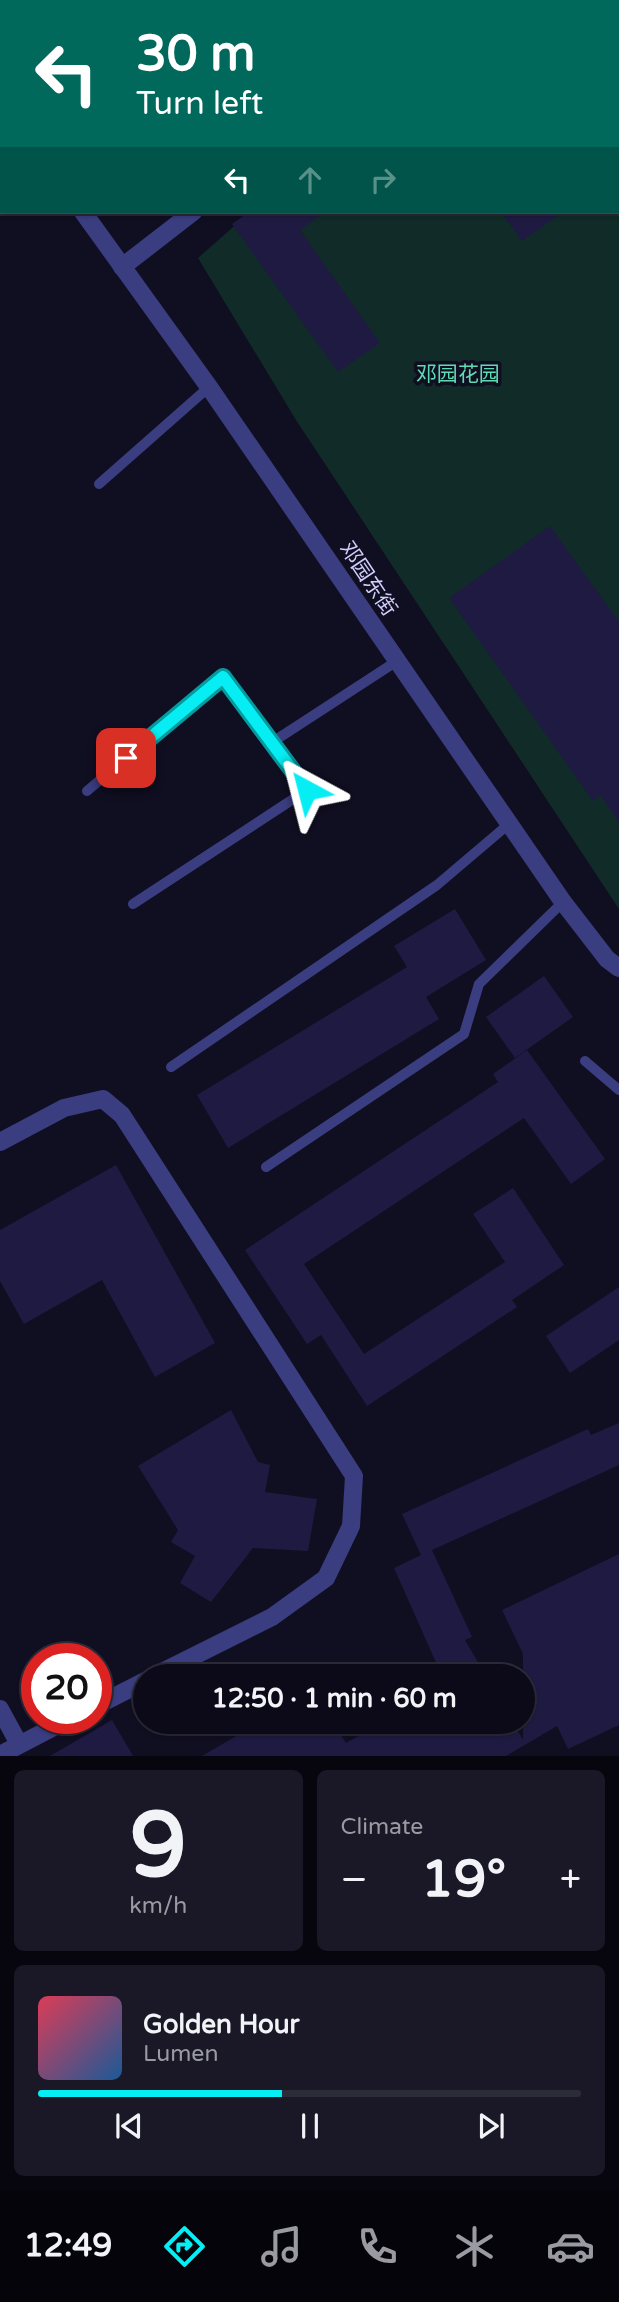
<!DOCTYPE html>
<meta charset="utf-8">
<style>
:root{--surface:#0c0a19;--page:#1a1826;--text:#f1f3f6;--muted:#9a9aa2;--line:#2c2b38;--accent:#06edf3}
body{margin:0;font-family:"Varela Round","Noto Sans SC",sans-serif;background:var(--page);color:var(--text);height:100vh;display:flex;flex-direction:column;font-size:26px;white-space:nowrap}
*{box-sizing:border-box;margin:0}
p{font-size:23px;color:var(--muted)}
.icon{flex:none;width:38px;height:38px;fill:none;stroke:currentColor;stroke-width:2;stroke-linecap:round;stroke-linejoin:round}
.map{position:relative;height:1756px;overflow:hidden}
.panel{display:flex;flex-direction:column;gap:14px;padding:14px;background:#07060e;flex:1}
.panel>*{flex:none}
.banner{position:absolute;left:0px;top:0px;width:620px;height:214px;box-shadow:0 2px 5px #0004,0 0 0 2px var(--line);background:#00695c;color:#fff;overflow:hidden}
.speed{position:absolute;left:21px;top:1643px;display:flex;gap:14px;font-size:35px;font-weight:700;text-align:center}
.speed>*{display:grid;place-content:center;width:91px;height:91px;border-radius:50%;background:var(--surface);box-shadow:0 2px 5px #0004,0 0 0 2px var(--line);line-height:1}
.speed .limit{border:10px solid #d22;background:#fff;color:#111}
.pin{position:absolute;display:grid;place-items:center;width:60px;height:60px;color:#fff;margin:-30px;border-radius:14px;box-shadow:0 4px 10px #0006}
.me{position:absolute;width:77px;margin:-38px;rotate:322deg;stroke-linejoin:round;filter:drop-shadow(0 0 5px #0008)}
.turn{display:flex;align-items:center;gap:24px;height:147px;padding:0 21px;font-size:32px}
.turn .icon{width:91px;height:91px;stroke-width:2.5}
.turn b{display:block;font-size:49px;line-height:60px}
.lanes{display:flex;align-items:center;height:66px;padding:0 21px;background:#0003;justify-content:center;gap:35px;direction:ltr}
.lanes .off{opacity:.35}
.big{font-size:52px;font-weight:800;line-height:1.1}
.panel .tile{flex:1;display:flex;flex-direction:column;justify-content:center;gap:10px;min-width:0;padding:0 24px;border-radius:10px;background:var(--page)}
.panel .dial{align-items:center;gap:0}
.dial b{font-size:91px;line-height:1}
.song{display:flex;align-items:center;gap:21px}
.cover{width:84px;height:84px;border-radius:10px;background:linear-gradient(135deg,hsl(350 70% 55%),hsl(210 70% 35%))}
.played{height:7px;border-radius:4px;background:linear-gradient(90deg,var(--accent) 45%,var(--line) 45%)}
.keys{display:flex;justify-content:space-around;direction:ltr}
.heat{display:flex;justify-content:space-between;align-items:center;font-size:38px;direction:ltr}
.panel .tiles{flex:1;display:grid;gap:14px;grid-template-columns:1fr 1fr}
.tile:last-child{grid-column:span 2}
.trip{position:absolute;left:133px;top:1664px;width:402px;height:70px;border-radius:35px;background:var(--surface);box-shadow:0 2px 5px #0004,0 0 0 2px var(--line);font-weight:800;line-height:70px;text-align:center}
.tabs{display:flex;height:112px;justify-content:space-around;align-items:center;background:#05040a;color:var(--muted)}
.tabs .icon{width:49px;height:49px}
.tabs .active{color:var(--accent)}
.tabs b{font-size:32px;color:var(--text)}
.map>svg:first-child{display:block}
.green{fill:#112b28}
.building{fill:#1f1a42}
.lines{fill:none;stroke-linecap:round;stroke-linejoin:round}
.service{stroke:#3a3d7f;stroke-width:10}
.minor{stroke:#3a3d7f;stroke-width:18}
.tertiary{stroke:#3a3d7f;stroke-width:18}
.route-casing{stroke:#049a9e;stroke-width:18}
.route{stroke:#06edf3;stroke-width:12}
.labels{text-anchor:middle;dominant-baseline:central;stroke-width:7;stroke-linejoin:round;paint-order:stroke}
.park-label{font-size:21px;fill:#5ddcb3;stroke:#100e21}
.street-label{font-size:21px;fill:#d1cffe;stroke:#100e21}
</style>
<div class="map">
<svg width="619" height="1756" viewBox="0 0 619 1756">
<rect width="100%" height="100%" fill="#100e21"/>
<polygon class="green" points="491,0 619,0 619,909 296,420 198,258 250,212 618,212 618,2 489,2"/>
<g class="building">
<polygon points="249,212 325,212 300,230 380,343 338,372 232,224"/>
<polygon points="501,212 563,212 522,241"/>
<polygon points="550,526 619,622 619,822 600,795 593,801 449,598"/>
<polygon points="455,909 486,960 426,997 439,1019 228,1148 197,1095 407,967 394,946"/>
<polygon points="544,976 573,1017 515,1058 486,1017"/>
<polygon points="527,1050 605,1159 571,1184 524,1118 304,1264 364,1354 505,1262 473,1214 513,1188 564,1265 512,1300 517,1307 367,1406 321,1335 307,1344 245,1250 498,1082 493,1074"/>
<polygon points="116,1165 215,1343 155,1377 102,1280 24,1324 0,1281 0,1230"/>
<polygon points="619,1287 619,1340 570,1373 546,1336"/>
<polygon points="231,1410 258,1462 270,1465 265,1492 317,1499 308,1551 253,1548 211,1602 180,1583 195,1556 171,1542 178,1530 138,1466"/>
<polygon points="619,1423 619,1465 432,1550 472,1637 465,1640 486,1676 442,1676 394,1568 421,1555 402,1514 588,1429 591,1435"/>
<polygon points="619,1554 619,1725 568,1749 557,1726 506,1756 202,1756 243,1732 237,1722 333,1722 346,1743 383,1722 513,1722 523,1740 523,1654 502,1610"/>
<polygon points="112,1720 133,1756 50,1756"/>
</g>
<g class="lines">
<g class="service">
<polyline points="99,484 209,387"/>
<polyline points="87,791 223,676 271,743 397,661"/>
<polyline points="133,904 307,790 271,743"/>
<polyline points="585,1061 619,1090"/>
<polyline points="171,1067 437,885 510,823"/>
<polyline points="266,1167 464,1034 479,984 563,902"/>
</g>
<g class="minor">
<polyline points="421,2 423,0"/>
<polyline points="122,267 193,212"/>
<polyline points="0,1142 64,1108 103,1099 122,1115 354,1476 351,1526 326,1578 272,1617 154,1676"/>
<polyline points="96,1706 145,1681"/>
<polyline points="0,1709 19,1744"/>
<polyline points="0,1755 71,1718"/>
</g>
<g class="tertiary">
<polyline points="0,93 2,96"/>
<polyline points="83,212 209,387 563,902 607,959 619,968"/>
</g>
</g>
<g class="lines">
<g class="route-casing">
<polyline id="route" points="126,758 223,677 307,790"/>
</g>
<use href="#route" class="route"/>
</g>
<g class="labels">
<g class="park-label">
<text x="458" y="374">邓园花园</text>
</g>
<g class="street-label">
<text transform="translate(368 579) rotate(56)">邓园东街</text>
</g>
</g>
</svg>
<div class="speed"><div class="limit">20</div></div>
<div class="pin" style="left:126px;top:758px;background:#d93025"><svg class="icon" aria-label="arrive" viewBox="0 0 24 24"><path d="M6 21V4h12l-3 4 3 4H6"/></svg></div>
<svg class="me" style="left:307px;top:790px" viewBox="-20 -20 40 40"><path d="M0-17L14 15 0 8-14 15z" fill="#06edf3" stroke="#fff" stroke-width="4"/></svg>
<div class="trip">12:50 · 1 min · 60 m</div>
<div class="banner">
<div class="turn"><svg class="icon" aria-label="left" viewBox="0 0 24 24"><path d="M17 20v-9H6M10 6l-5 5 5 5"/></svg><div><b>30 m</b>Turn left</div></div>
<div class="lanes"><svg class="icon" aria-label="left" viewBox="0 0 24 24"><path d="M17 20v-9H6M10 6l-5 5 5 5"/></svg><svg class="icon off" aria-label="ahead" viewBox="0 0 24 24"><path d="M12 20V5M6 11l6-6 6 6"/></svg><svg class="icon off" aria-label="right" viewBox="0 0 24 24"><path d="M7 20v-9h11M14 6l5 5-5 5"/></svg></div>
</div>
</div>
<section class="panel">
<div class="tiles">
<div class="tile dial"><b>9</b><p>km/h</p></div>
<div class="tile"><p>Climate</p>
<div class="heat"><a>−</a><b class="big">19°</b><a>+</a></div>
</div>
<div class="tile">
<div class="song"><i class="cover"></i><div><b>Golden Hour</b><p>Lumen</p></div></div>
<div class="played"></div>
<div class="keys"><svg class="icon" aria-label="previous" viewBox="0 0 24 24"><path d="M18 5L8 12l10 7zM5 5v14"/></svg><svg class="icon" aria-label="pause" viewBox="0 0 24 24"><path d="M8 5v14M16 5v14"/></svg><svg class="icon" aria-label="next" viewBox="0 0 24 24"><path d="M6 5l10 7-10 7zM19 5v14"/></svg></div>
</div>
</div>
</section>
<nav class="tabs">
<b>12:49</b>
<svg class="icon active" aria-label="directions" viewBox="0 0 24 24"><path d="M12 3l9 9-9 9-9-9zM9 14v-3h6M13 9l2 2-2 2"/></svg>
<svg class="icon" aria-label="music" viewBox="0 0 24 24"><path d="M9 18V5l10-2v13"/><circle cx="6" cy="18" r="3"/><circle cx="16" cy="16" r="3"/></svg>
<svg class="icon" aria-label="phone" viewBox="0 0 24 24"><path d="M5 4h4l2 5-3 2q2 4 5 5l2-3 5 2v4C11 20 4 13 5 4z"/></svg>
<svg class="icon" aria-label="climate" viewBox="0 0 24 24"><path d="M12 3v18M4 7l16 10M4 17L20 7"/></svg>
<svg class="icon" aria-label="car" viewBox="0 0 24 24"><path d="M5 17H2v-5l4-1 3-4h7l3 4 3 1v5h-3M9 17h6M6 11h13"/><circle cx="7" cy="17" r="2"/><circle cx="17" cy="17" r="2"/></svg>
</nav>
